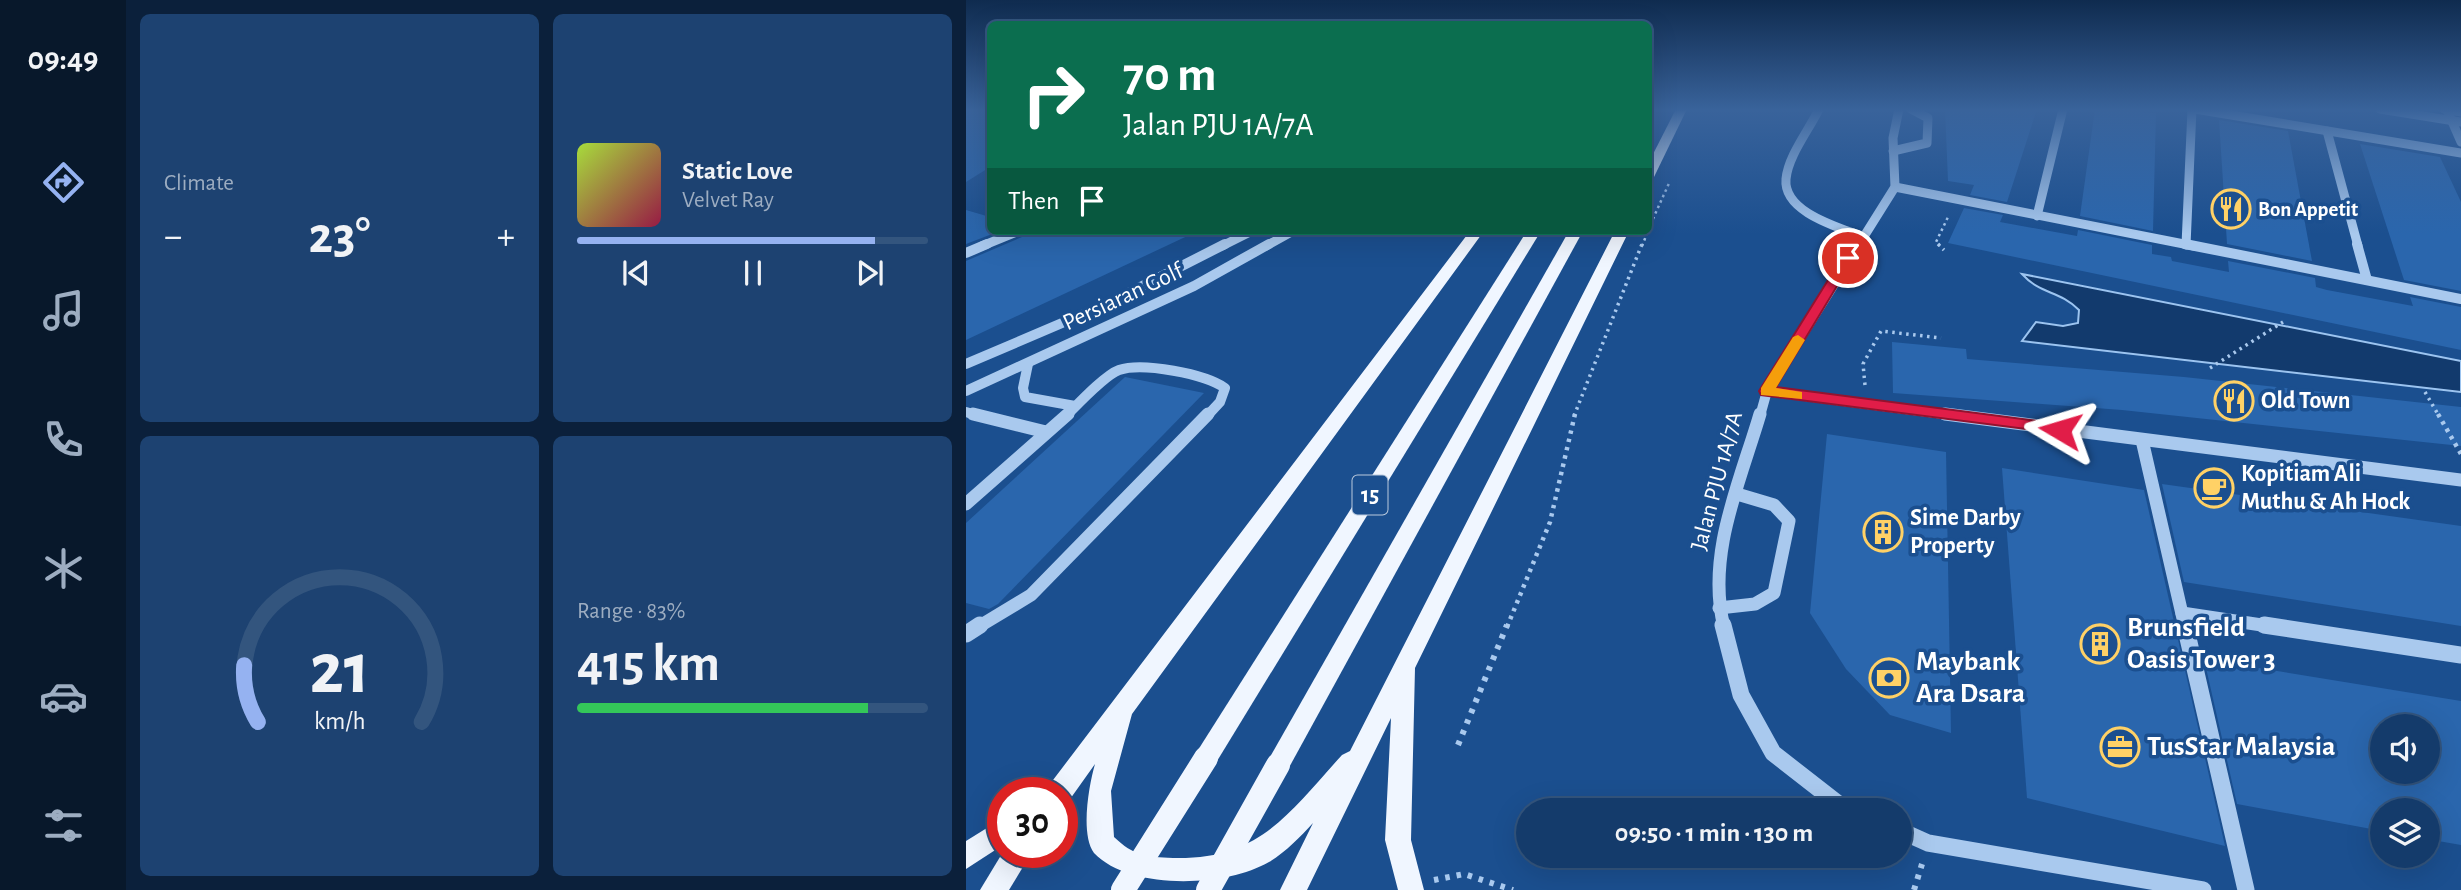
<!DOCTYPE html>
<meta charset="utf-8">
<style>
:root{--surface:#143b6b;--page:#1d4271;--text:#f1f3f6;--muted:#9dadc1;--line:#33557e;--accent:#95b2f1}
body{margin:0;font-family:"Alegreya Sans",sans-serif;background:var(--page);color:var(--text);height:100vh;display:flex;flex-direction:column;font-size:26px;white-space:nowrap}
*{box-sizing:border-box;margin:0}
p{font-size:23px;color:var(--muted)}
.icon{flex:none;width:38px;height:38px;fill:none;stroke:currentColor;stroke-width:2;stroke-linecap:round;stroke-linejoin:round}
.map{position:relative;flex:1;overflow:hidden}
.drawer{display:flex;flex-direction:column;gap:14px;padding:14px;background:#0b203b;width:840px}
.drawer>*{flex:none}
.guide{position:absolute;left:21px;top:21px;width:665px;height:214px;border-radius:10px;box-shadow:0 7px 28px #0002,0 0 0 2px var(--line);background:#0b6e4f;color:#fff;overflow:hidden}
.tools{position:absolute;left:1404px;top:714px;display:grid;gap:14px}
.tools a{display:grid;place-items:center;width:70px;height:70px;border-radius:50%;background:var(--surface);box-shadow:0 7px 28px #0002,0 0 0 2px var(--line);font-size:35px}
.speed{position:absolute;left:21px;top:777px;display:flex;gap:14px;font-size:35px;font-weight:700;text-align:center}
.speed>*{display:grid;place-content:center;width:91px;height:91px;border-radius:50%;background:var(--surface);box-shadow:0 7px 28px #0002,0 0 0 2px var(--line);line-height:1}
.speed .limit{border:10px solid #d22;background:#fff;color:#111}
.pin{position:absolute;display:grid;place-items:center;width:60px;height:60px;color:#fff;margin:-30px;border:4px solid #fff;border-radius:50%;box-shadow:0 2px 7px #0007}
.me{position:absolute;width:77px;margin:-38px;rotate:277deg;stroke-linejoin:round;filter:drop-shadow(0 0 5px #0008)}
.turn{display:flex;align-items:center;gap:24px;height:147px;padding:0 21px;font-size:32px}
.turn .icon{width:91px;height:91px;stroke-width:2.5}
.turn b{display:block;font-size:49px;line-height:60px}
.then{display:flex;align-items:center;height:66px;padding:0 21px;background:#0003;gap:14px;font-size:26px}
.big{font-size:52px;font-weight:700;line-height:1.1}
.drawer .tile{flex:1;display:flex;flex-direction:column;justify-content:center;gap:10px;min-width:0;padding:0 24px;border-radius:10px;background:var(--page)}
.drawer .dial{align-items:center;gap:0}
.dial svg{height:182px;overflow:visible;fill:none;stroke:var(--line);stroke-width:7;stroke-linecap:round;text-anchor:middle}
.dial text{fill:var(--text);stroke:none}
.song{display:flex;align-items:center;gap:21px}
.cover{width:84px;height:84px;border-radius:10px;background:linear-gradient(135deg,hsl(80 70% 55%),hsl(340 70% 35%))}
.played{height:7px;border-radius:4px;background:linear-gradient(90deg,var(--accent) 85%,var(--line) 85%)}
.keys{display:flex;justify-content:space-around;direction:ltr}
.heat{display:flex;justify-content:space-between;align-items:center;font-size:38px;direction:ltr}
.charge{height:10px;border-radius:5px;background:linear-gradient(90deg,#34c759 83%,var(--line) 0)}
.drawer .tiles{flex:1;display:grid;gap:14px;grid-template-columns:repeat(2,1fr)}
.trip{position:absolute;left:550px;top:798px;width:396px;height:70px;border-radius:35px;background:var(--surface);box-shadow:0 7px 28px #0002,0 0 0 2px var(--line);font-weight:700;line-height:70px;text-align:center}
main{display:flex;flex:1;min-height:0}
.menu{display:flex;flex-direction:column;width:126px;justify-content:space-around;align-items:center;background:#08182b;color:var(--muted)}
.menu .icon{width:49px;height:49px}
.menu .active{color:var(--accent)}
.menu b{font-size:32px;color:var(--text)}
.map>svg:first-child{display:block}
.water{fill:#123a6d;stroke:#9cc4f0;stroke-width:2}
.building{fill:#2a66ad;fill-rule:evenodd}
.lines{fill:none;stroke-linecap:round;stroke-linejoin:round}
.path-far3{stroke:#a9c9ee;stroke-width:2.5;stroke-dasharray:2.5 3.5;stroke-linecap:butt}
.path-far2{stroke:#a9c9ee;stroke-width:3.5;stroke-dasharray:2.5 4.5;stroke-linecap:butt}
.path-far1{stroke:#a9c9ee;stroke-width:4.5;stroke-dasharray:3.5 5;stroke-linecap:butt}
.path{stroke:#a9c9ee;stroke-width:6;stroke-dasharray:4.5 7;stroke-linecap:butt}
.minor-far3{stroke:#a9c9ee;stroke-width:9}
.minor-far2{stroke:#a9c9ee;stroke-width:10}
.minor-far1{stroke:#a9c9ee;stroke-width:13}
.minor{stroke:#a9c9ee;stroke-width:17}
.major{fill:#f0f6ff;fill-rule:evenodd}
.major-bridge{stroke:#f0f6ff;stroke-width:24}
.route{fill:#e11d48;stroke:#92132f;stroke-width:2}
.slow{fill:#f59e0b}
.labels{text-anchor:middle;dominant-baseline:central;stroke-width:7;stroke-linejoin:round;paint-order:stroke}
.far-poi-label{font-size:21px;font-weight:bold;fill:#fff;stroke:#1b4f8f;text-anchor:start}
.shield{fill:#1b4f8f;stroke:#bbcadd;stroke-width:2}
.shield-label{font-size:23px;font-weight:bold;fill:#fff}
.street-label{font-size:24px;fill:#fff;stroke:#1b4f8f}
.poi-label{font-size:24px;font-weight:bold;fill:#fff;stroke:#1b4f8f;text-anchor:start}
.near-poi-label{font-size:28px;font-weight:bold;fill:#fff;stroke:#1b4f8f;text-anchor:start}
</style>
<main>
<nav class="menu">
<b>09:49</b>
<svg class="icon active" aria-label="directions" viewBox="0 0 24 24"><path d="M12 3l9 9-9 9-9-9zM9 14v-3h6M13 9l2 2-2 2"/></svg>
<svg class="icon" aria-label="music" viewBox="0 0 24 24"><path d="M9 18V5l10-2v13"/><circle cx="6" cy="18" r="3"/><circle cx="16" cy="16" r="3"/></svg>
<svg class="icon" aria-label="phone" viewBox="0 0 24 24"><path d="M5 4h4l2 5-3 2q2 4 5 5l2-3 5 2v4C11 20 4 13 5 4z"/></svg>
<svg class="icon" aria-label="climate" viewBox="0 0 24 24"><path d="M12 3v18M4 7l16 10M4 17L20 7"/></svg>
<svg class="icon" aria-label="car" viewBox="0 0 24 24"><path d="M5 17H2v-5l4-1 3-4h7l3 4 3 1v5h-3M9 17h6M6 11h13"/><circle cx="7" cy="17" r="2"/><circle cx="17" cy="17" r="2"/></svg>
<svg class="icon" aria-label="filters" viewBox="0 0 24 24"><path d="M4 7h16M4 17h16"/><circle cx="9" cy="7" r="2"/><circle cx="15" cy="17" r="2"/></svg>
</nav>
<section class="drawer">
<div class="tiles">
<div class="tile"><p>Climate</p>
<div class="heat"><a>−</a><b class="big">23°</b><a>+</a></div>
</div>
<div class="tile">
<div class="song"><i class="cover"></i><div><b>Static Love</b><p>Velvet Ray</p></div></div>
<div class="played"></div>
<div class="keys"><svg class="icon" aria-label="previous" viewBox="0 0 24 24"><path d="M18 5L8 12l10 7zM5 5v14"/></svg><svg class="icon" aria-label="pause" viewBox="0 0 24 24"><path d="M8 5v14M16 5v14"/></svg><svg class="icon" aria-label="next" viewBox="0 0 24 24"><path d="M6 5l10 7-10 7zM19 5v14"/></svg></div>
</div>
<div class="tile dial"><svg viewBox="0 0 100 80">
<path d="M14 69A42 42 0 1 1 86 69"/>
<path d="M14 69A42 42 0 0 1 8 44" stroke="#95b2f1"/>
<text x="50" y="56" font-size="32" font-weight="700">21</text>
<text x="50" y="72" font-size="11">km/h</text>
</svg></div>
<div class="tile"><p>Range · 83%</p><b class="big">415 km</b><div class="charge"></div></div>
</div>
</section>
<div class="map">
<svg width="1495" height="890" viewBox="0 0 1495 890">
<rect width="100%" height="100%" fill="#1b4f8f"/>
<path class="water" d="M1056,274L1495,361V392L1056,341L1070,322L1097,326L1112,323L1113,310C1093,290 1075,295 1056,274Z"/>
<g class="building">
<polygon points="0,109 24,109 24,167 0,182"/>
<polygon points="979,109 1071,109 1041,202 1004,195 1008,185 982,181"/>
<polygon points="1129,109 1190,113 1187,231 1114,216"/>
<polygon points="1253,120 1322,131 1346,261 1261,244"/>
<polygon points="1394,144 1474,157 1495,202 1495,291 1438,280"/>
<polygon points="998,208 1037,215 1034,222 1111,236 1112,230 1186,245 1186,254 1205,257 1206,261 1263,272 1262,261 1349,278 1350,287 1361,290 1447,306 1444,297 1495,307 1495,350 982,243"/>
<polygon points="0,210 24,217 24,231 34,231 0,244"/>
<polygon points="60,231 232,231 0,340 0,261 56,237"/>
<polygon points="926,342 1000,349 1001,359 1218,377 1495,407 1495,446 1156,410 927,393"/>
<polygon points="159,377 238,393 32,604 23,609 0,603 0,523"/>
<polygon points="861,434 980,452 985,733 924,715 880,669 844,613"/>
<polygon points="1036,468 1178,490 1259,846 1061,798"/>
<polygon points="1196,484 1495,526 1495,626 1218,582"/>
<path d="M1238,659L1495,701V845L1461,839V810H1416V831L1271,804ZM1416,726H1461V772H1416Z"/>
</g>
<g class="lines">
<g class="path-far3">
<polyline points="682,230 704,181"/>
<polyline points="676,246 682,231"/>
<polyline points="974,246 970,242 983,215"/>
</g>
<g class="path-far2">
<polyline points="972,244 978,250"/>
<polyline points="1244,368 1317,322"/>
<polyline points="899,385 897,364 915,331 975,338"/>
<polyline points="1459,392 1473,416"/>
<polyline points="608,416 676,244"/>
</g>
<g class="path-far1">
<polyline points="1472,414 1495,454"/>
<polyline points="541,627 584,522 609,414"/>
</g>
<g class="path">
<polyline points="492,745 541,625"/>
<polyline points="468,880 498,874 547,890"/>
<polyline points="948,890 956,864"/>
</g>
<g class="minor-far3">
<path d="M853,109C843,130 822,156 820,179C817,212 872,227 895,236"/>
<polyline points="1229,109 1495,153"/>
<polyline points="1414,109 1495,122"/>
<polyline points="1478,109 1495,112"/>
<polyline points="1481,110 1495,142"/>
<polyline points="1361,131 1392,246"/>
<polyline points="927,151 961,143 962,118 945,109"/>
<polyline points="929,187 1228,246"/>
<polyline points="1071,216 1097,109"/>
<polyline points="1220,245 1226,109"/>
<polyline points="16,246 53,231"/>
<polyline points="256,246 286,231"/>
<polyline points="300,246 327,231"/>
<polyline points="892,246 929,187 927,138 933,109"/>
</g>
<g class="minor-far2">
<polyline points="1219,244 1495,299"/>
<polyline points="1391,244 1401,280"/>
<polyline points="0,253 21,244"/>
<polyline points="0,364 143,303 259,244"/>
<polyline points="62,364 57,388 59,397 109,406"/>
<polyline points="0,391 228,286 303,244"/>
<polyline points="801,391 993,416"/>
<polyline points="0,412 14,416"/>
<path d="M100,416C112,404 139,375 153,370C177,362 239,374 259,388L254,402L241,416"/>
<polyline points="794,416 801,391 893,244"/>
</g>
<g class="minor-far1">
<polyline points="7,414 80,432"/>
<polyline points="979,414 1495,480"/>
<polyline points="1176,440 1219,627"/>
<polyline points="0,504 102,414"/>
<polyline points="753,608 789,604 808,593 823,521 808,505 771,494"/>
<polyline points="1216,613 1309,627"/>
<polyline points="12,627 65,595 242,414"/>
<path d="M758,627C740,555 774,482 794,414"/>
</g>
<g class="minor">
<polyline points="757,625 775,695 807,753 875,806 885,810"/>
<polyline points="1219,625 1280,890"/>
<polyline points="1298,625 1495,655"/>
<polyline points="0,634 14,625"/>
<polyline points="933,830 962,843 1237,890"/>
</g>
<g class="major">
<polygon points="710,109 721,109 688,177 682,181 682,164"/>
<path d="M504,231H518L166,714L145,791L148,837C168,856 180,857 207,858C294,860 323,813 376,755L384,751L649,231H663L449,668L445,840L458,890H432L419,840L425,718L341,890H314L347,823C334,837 320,852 303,862C258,888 163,890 128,853C114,834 123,785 129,764L102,802L96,804V793H81L84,784Z"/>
<polygon points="561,231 575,231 248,766 240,770 232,766 228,758 232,750"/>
<polygon points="603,231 617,231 320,773 312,777 304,773 300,765 304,757"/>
<polygon points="37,818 37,845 0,869 0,841"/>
<polygon points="37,852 66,852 43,890 14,890"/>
</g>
<g class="major-bridge">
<polyline points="157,890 240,758"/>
<polyline points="242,890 312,765"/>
</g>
</g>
<linearGradient id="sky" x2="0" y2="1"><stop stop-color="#0f2b4f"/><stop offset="0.47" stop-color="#39639b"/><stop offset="1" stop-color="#39639b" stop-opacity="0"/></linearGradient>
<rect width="1495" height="234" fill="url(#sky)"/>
<polygon class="route" points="877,256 888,258 810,387 1094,424 1101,430 1099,434 795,395 793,391"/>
<polygon class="slow" points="832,335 839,340 810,388 836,392 836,399 795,395 795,388 827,337"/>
<defs>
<g id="restaurant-ring" transform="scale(2.0125)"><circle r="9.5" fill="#1b4f8f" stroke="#ffd166" stroke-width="1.5"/><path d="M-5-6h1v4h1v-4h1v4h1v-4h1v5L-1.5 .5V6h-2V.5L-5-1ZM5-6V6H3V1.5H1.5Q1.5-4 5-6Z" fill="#ffd166"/></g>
<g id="cafe-ring" transform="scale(2.0125)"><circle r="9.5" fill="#1b4f8f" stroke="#ffd166" stroke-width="1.5"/><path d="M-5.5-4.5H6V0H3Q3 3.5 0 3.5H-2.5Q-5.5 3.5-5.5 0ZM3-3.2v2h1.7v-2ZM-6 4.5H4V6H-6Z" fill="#ffd166"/></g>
<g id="building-ring" transform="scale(2.0125)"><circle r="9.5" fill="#1b4f8f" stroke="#ffd166" stroke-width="1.5"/><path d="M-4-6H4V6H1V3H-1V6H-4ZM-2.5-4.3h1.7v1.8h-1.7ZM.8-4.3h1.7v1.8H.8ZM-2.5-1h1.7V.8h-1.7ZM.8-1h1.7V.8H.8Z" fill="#ffd166"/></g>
<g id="bank-ring" transform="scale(2.0125)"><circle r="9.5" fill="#1b4f8f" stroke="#ffd166" stroke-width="1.5"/><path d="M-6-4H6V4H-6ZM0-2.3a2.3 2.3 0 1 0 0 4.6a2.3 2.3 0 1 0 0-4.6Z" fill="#ffd166"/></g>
<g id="office-ring" transform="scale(2.0125)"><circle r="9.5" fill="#1b4f8f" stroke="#ffd166" stroke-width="1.5"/><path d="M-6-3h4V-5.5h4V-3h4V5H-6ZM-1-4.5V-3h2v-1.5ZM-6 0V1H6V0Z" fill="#ffd166"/></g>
</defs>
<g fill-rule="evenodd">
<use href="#restaurant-ring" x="1265" y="209"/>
<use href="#restaurant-ring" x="1268" y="401"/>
<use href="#cafe-ring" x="1248" y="488"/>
<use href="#building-ring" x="917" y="532"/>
<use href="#building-ring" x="1134" y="644"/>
<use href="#bank-ring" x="923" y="678"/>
<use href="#office-ring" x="1154" y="747"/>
</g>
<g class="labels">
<g class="far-poi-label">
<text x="1292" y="209">Bon Appetit</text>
</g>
<rect class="shield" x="386.5" y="475.5" width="35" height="39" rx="5"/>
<g class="shield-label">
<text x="404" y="495">15</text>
</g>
<g class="street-label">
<text transform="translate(157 297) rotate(-25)">Persiaran Golf</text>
<text transform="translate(751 481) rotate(-75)">Jalan PJU 1A/7A</text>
</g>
<g class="poi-label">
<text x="1295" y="401">Old Town</text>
<text x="1275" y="474">Kopitiam Ali<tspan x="1275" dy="28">Muthu &amp; Ah Hock</tspan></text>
<text x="944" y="518">Sime Darby<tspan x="944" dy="28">Property</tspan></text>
</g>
<g class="near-poi-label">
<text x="1161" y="628">Brunsfield<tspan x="1161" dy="32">Oasis Tower 3</tspan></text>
<text x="950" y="662">Maybank<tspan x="950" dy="32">Ara Dsara</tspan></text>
<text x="1181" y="747">TusStar Malaysia</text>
</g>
</g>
</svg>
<div class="tools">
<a><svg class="icon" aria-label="sound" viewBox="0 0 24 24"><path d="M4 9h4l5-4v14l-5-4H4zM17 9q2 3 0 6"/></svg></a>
<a><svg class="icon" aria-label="layers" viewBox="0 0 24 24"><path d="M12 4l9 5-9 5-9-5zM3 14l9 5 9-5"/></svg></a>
</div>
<div class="speed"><div class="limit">30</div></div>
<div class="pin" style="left:882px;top:258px;background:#d93025"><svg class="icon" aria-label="arrive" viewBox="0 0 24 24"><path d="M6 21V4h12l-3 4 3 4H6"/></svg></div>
<svg class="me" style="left:1094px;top:430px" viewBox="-20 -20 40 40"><path d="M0-17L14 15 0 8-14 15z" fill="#e11d48" stroke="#fff" stroke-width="4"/></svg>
<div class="trip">09:50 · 1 min · 130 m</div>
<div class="guide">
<div class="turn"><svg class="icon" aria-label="right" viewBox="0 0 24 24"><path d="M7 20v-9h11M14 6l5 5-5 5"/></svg><div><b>70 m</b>Jalan PJU 1A/7A</div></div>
<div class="then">Then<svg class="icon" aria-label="arrive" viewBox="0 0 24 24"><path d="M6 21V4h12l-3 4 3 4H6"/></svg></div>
</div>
</div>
</main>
